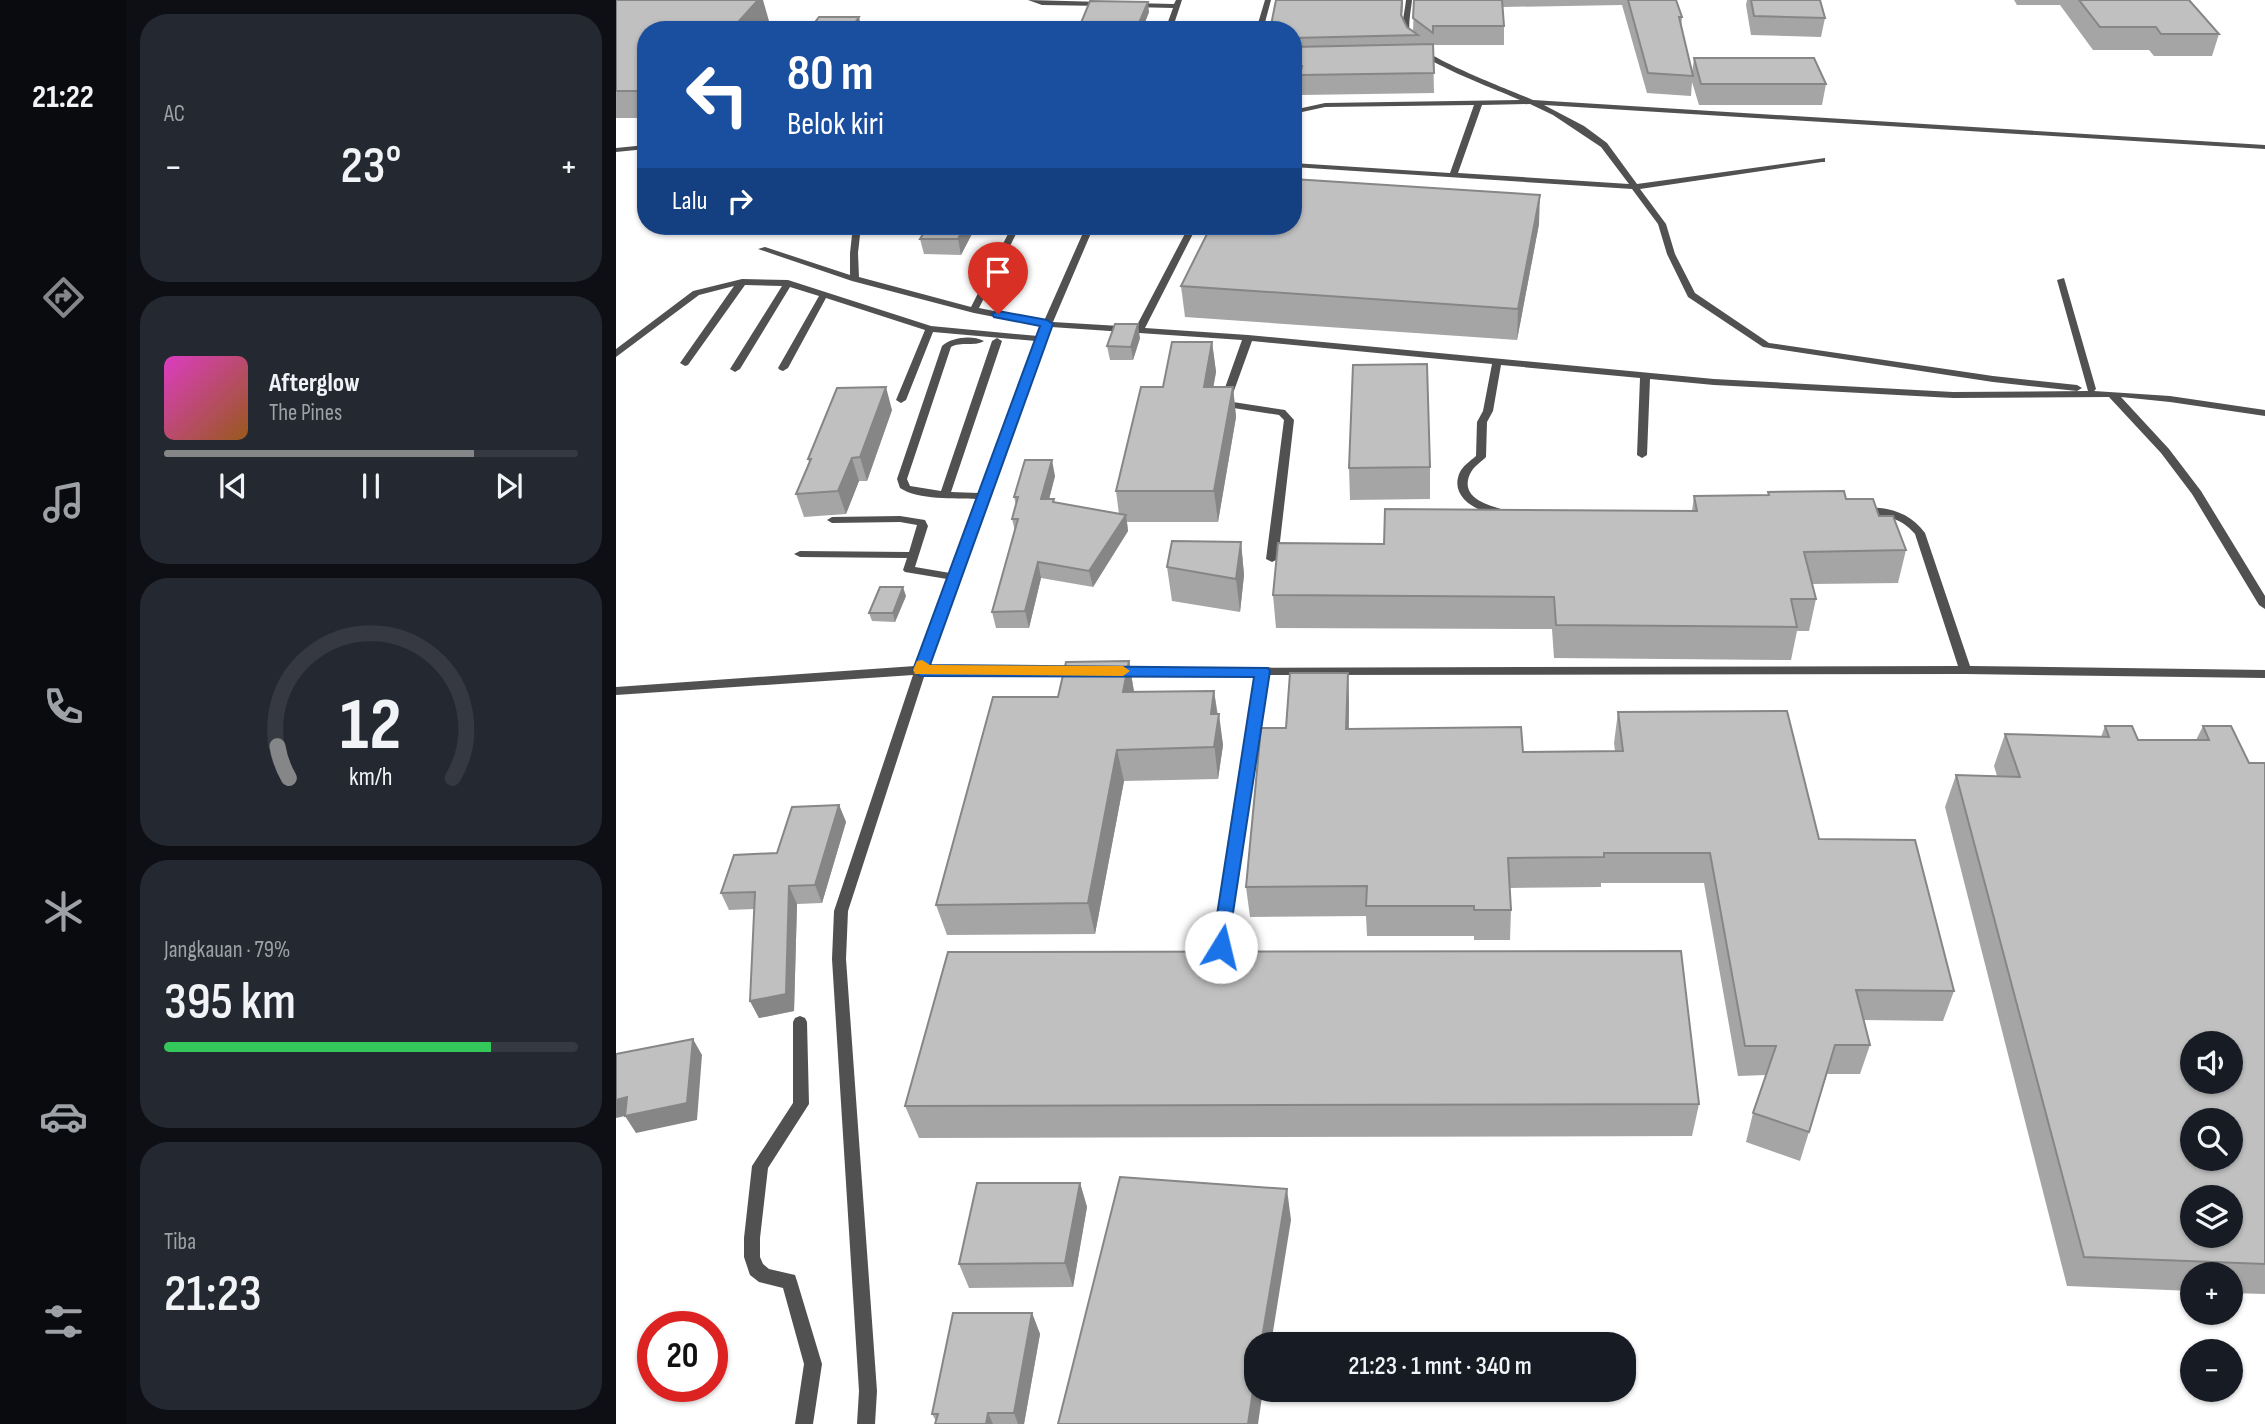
<!DOCTYPE html>
<html lang="id">
<meta charset="utf-8">
<style>
:root{--surface:#171b24;--page:#242831;--text:#f1f3f6;--muted:#9ea1a6;--line:#363941;--accent:#858687}
body{margin:0;font-family:"Sofia Sans Condensed",sans-serif;background:var(--page);color:var(--text);height:100vh;display:flex;flex-direction:column;font-size:26px;white-space:nowrap}
*{box-sizing:border-box;margin:0}
p{font-size:23px;color:var(--muted)}
.icon{flex:none;width:38px;height:38px;fill:none;stroke:currentColor;stroke-width:2;stroke-linecap:round;stroke-linejoin:round}
.map{position:relative;flex:1;overflow:hidden}
.sheet{display:flex;flex-direction:column;gap:14px;padding:14px;background:#0d0f14;width:490px}
.sheet>*{flex:none}
.guide{position:absolute;left:21px;top:21px;width:665px;height:214px;border-radius:28px;box-shadow:0 2px 5px #0004;background:#1a4fa0;color:#fff;overflow:hidden}
.fabs{position:absolute;left:1564px;top:1031px;display:grid;gap:14px}
.fabs a{display:grid;place-items:center;width:63px;height:63px;border-radius:50%;background:var(--surface);box-shadow:0 2px 5px #0004;font-size:35px}
.speed{position:absolute;left:21px;top:1311px;display:flex;gap:14px;font-size:35px;font-weight:700;text-align:center}
.speed>*{display:grid;place-content:center;width:91px;height:91px;border-radius:50%;background:var(--surface);box-shadow:0 2px 5px #0004;line-height:1}
.speed .limit{border:10px solid #d22;background:#fff;color:#111}
.pin{position:absolute;display:grid;place-items:center;width:60px;height:60px;color:#fff;margin:-72px -30px;border-radius:50% 50% 50% 0;rotate:-45deg;box-shadow:0 0 7px #0007}
.pin .icon{rotate:45deg}
.me{position:absolute;width:77px;margin:-38px;rotate:9deg;stroke-linejoin:round;filter:drop-shadow(0 0 5px #0008)}
.turn{display:flex;align-items:center;gap:24px;height:147px;padding:0 35px;font-size:32px}
.turn .icon{width:91px;height:91px;stroke-width:2.5}
.turn b{display:block;font-size:49px;line-height:60px}
.then{display:flex;align-items:center;height:66px;padding:0 35px;background:#0003;gap:14px;font-size:26px}
.big{font-size:52px;font-weight:600;line-height:1.1}
.sheet .card{flex:1;display:flex;flex-direction:column;justify-content:center;gap:10px;min-width:0;padding:0 24px;border-radius:28px;background:var(--page)}
.sheet .dial{align-items:center;gap:0}
.dial svg{height:182px;overflow:visible;fill:none;stroke:var(--line);stroke-width:7;stroke-linecap:round;text-anchor:middle}
.dial text{fill:var(--text);stroke:none}
.song{display:flex;align-items:center;gap:21px}
.cover{width:84px;height:84px;border-radius:10px;background:linear-gradient(135deg,hsl(310 70% 55%),hsl(30 70% 35%))}
.played{height:7px;border-radius:4px;background:linear-gradient(90deg,var(--accent) 75%,var(--line) 75%)}
.keys{display:flex;justify-content:space-around;direction:ltr}
.heat{display:flex;justify-content:space-between;align-items:center;font-size:38px;direction:ltr}
.charge{height:10px;border-radius:5px;background:linear-gradient(90deg,#34c759 79%,var(--line) 0)}
.trip{position:absolute;left:628px;top:1332px;width:392px;height:70px;border-radius:28px;background:var(--surface);box-shadow:0 2px 5px #0004;font-weight:600;line-height:70px;text-align:center}
main{display:flex;flex:1;min-height:0}
.tabs{display:flex;flex-direction:column;width:126px;justify-content:space-around;align-items:center;background:#090b0e;color:var(--muted)}
.tabs .icon{width:49px;height:49px}
.tabs .selected{color:var(--accent)}
.tabs b{font-size:32px;color:var(--text)}
.map>svg:first-child{display:block}
.lines{fill:none;stroke-linecap:round;stroke-linejoin:round}
.lane{fill:#515151;fill-rule:evenodd}
.wall{fill:#a5a5a5}
.shaded-wall{fill:#868686}
.building{fill:#c0c0c0;stroke:#868686;stroke-width:2;fill-rule:evenodd}
.route{fill:#1a73e8;stroke:#114b97;stroke-width:2}
.slow{fill:#f59e0b}
</style>
<main>
<nav class="tabs">
<b>21:22</b>
<svg class="icon selected" aria-label="directions" viewBox="0 0 24 24"><path d="M12 3l9 9-9 9-9-9zM9 14v-3h6M13 9l2 2-2 2"/></svg>
<svg class="icon" aria-label="music" viewBox="0 0 24 24"><path d="M9 18V5l10-2v13"/><circle cx="6" cy="18" r="3"/><circle cx="16" cy="16" r="3"/></svg>
<svg class="icon" aria-label="phone" viewBox="0 0 24 24"><path d="M5 4h4l2 5-3 2q2 4 5 5l2-3 5 2v4C11 20 4 13 5 4z"/></svg>
<svg class="icon" aria-label="climate" viewBox="0 0 24 24"><path d="M12 3v18M4 7l16 10M4 17L20 7"/></svg>
<svg class="icon" aria-label="car" viewBox="0 0 24 24"><path d="M5 17H2v-5l4-1 3-4h7l3 4 3 1v5h-3M9 17h6M6 11h13"/><circle cx="7" cy="17" r="2"/><circle cx="17" cy="17" r="2"/></svg>
<svg class="icon" aria-label="filters" viewBox="0 0 24 24"><path d="M4 7h16M4 17h16"/><circle cx="9" cy="7" r="2"/><circle cx="15" cy="17" r="2"/></svg>
</nav>
<section class="sheet">
<div class="card"><p>AC</p>
<div class="heat"><a>−</a><b class="big">23°</b><a>+</a></div>
</div>
<div class="card">
<div class="song"><i class="cover"></i><div><b>Afterglow</b><p>The Pines</p></div></div>
<div class="played"></div>
<div class="keys"><svg class="icon" aria-label="previous" viewBox="0 0 24 24"><path d="M18 5L8 12l10 7zM5 5v14"/></svg><svg class="icon" aria-label="pause" viewBox="0 0 24 24"><path d="M8 5v14M16 5v14"/></svg><svg class="icon" aria-label="next" viewBox="0 0 24 24"><path d="M6 5l10 7-10 7zM19 5v14"/></svg></div>
</div>
<div class="card dial"><svg viewBox="0 0 100 80">
<path d="M14 69A42 42 0 1 1 86 69"/>
<path d="M14 69A42 42 0 0 1 9 55" stroke="#858687"/>
<text x="50" y="56" font-size="32" font-weight="700">12</text>
<text x="50" y="72" font-size="11">km/h</text>
</svg></div>
<div class="card"><p>Jangkauan · 79%</p><b class="big">395 km</b><div class="charge"></div></div>
<div class="card"><p>Tiba</p><b class="big">21:23</b></div>
</section>
<div class="map">
<svg width="1649" height="1424" viewBox="0 0 1649 1424">
<rect width="100%" height="100%" fill="#fff"/>
<g class="lines">
<g class="lane">
<polygon points="412,0 487,2 490,4 487,6 426,5"/>
<polygon points="560,0 566,0 556,30 549,30 557,8 516,7 513,5 516,3 558,4"/>
<polygon points="649,0 655,0 647,30 640,30"/>
<path d="M790,0H796C795,11 791,28 795,38C803,56 894,90 917,100L1649,145V149L928,105L968,126L991,143L1021,184L1209,158V162H1206L1024,189L1050,224L1059,254L1079,293L1153,343L1377,376L1461,385L1466,388L1461,391L1377,382L1147,347L1072,297L1051,254L1042,224L1016,189L677,167V163L834,173L858,105L709,107L677,114V110L709,103L904,100C880,89 798,60 788,38C784,28 789,11 790,0ZM914,104L937,115L985,147L1013,184L842,173L866,105Z"/>
<polygon points="30,145 30,149 0,152 0,148"/>
<path d="M237,226H245L242,253L243,277L355,307L396,226H404L363,308L428,321L470,226H478L437,322L520,327L573,226H581L529,328L632,335L1098,379L1337,392L1472,391L1441,280L1448,278L1480,389L1478,391L1554,396L1649,410V416L1554,402L1505,397L1553,449L1585,491L1649,596V609L1643,605L1576,494L1545,453L1493,397L1337,398L1098,385L1034,379L1031,455L1026,458L1021,455L1024,378L885,365L877,411L871,422L870,457C865,462 857,467 854,474C843,498 873,506 890,510L891,512L890,514C868,517 831,499 844,472C847,466 854,461 860,456L861,422L867,411L876,364L636,341L615,399L617,402L669,410L678,420L662,559L656,562L650,559L668,420L663,415L611,407L605,399L626,340L435,327L311,666L464,667L470,671L464,675L309,674L232,911L230,959L261,1391L259,1424H241L243,1391L216,959L218,911L297,675L0,695V687L299,666L331,579L289,572L287,570L291,558L184,557L178,554L184,551L293,552L301,525L284,522L216,523L211,520L216,517L284,516L309,520L312,526L299,567L334,573L361,499C339,498 302,500 284,488L281,479L326,346C336,337 356,335 368,341C358,347 345,341 335,347L291,479L294,486L325,491L376,341L381,338L386,341L335,492L363,493L420,341L317,332L290,400L285,403L280,400L309,330L210,298L172,368L167,371L164,370L162,368L203,296L174,287L124,369L119,372L114,369L166,286L129,285L72,365L69,366L64,363L118,286L83,295L0,357V349L77,291L126,279L172,280L315,326L422,336L426,326L358,313L236,281L142,249L149,247L234,275V253Z"/>
<path d="M1247,507C1272,507 1294,512 1309,533L1354,666L1649,670V678L1349,674L652,675L612,947L610,951L605,953L600,951L598,947L640,675H500L496,674L494,671L496,668L1342,666L1299,534C1283,515 1265,516 1243,512L1242,510L1243,508Z"/>
<polygon points="184,1016 189,1018 191,1022 193,1104 152,1168 144,1238 144,1257 147,1264 153,1269 179,1275 181,1281 206,1364 197,1424 179,1424 188,1364 167,1288 143,1282 134,1275 128,1257 128,1238 136,1166 177,1103 177,1022 179,1018"/>
</g>
</g>
<g class="wall">
<polygon points="0,0 153,21 145,30 30,30 30,118 0,118"/>
<polygon points="660,0 787,0 786,18 791,27 797,32 798,0 1060,0 1066,17 1065,28 1076,73 1078,58 1210,84 1206,105 1083,105 1076,82 1075,96 1031,93 1006,5 887,7 888,26 888,45 817,45 818,93 685,95 685,86 677,86 677,30"/>
<polygon points="1131,0 1204,0 1209,18 1205,37 1135,35 1130,5"/>
<polygon points="1398,0 1573,0 1603,34 1596,56 1538,56 1533,50 1477,50 1444,5 1401,5"/>
<polygon points="533,12 526,30 462,30"/>
<polygon points="30,178 30,194 25,180"/>
<polygon points="923,224 901,340 569,317 565,286"/>
<polygon points="98,226 145,226 142,232 101,233"/>
<polygon points="360,226 345,255 308,254 304,239"/>
<polygon points="524,338 517,360 494,360 491,346"/>
<polygon points="596,342 600,372 597,387 617,387 620,417 602,522 511,522 512,531 477,587 425,578 413,628 380,628 376,612 399,531 396,519 400,505 398,497 439,476 433,499 438,499 438,502 503,514 500,491 547,387"/>
<polygon points="276,410 251,481 243,481 230,514 188,517 180,494 193,462 192,459"/>
<polygon points="814,467 814,499 734,500 733,468"/>
<polygon points="1152,492 1230,499 1263,516 1290,550 1282,583 1196,584 1200,599 1193,631 1181,631 1175,660 938,658 936,629 660,628 657,595 768,544 1076,511 1078,496 1152,495"/>
<polygon points="625,542 628,575 624,612 556,601 551,567"/>
<polygon points="290,596 279,622 256,621 253,613"/>
<polygon points="513,661 518,692 598,691 607,745 602,779 508,781 479,934 331,935 320,905 442,697"/>
<polygon points="732,673 733,703 733,729 907,752 999,751 998,743 1002,712 1203,839 1338,991 1327,1021 1247,1020 1254,1045 1244,1074 1211,1074 1184,1161 1130,1142 1137,1113 1150,1075 1122,1076 1088,883 985,883 985,887 894,888 895,910 894,940 858,940 858,936 751,936 750,916 634,917 630,887 670,728"/>
<polygon points="1489,726 1522,740 1580,740 1587,726 1633,763 1649,763 1649,1294 1615,1293 1615,1274 1577,1274 1577,1291 1451,1286 1329,807 1340,775 1381,776 1378,766 1389,734 1485,737"/>
<polygon points="223,805 230,822 206,903 181,904 178,1011 143,1018 134,1001 138,909 113,910 105,893 161,853"/>
<polygon points="1083,1104 1076,1136 303,1138 289,1106"/>
<polygon points="464,1183 471,1207 457,1287 353,1288 343,1264"/>
<polygon points="416,1313 424,1334 408,1424 319,1424 320,1421 316,1414"/>
</g>
<g class="shaded-wall">
<polygon points="142,0 147,0 153,21 145,30 115,30"/>
<polygon points="786,0 787,0 785,34 785,15"/>
<polygon points="532,2 533,12 526,30 524,30 523,23"/>
<polygon points="243,17 246,30 234,30"/>
<polygon points="924,195 923,224 901,340 902,309"/>
<polygon points="140,226 145,226 142,232"/>
<polygon points="349,226 360,226 345,255 342,239"/>
<polygon points="522,324 524,338 517,360 515,347"/>
<polygon points="596,342 600,372 592,417 588,387"/>
<polygon points="270,387 276,410 251,481 244,457"/>
<polygon points="617,387 620,417 602,522 598,491"/>
<polygon points="236,458 243,481 230,514 222,491"/>
<polygon points="436,460 439,476 429,515 425,499"/>
<polygon points="510,515 512,531 477,587 473,571"/>
<polygon points="625,542 628,575 624,612 620,579"/>
<polygon points="422,562 425,578 413,628 409,611"/>
<polygon points="287,587 290,596 279,622 277,613"/>
<polygon points="513,661 518,692 507,692"/>
<polygon points="732,673 733,703 732,759 730,729"/>
<polygon points="598,691 602,721 603,714 607,745 602,779 595,714"/>
<polygon points="501,750 508,781 479,934 472,903"/>
<polygon points="223,805 230,822 206,903 199,885"/>
<polygon points="173,886 181,904 178,1011 143,1018 134,1001"/>
<polygon points="77,1039 86,1055 81,1120 20,1133 9,1116 0,1118 0,1100 11,1097"/>
<polygon points="464,1183 471,1207 457,1287 449,1263"/>
<polygon points="671,1189 675,1220 655,1344 645,1344"/>
<polygon points="416,1313 424,1334 408,1424 402,1424 398,1413"/>
<polygon points="640,1371 640,1390 647,1390 642,1424 632,1424"/>
<polygon points="372,1413 377,1424 370,1424"/>
</g>
<g class="building">
<polygon points="0,0 142,0 115,30 30,30 29,91 0,91"/>
<polygon points="660,0 786,0 785,15 791,27 802,35 677,38 677,30 654,30"/>
<polygon points="798,0 886,0 888,26 817,26 817,33 797,18"/>
<polygon points="1012,0 1060,0 1066,17 1063,17 1077,76 1032,73"/>
<polygon points="1135,0 1204,0 1209,18 1138,16"/>
<polygon points="1463,0 1573,0 1603,34 1545,34 1540,27 1484,27"/>
<polygon points="474,1 532,2 523,23 512,23 510,30 462,30"/>
<polygon points="203,17 243,17 234,30 193,30"/>
<polygon points="817,44 818,73 684,75 686,66 677,66 677,47"/>
<polygon points="1078,58 1198,58 1210,84 1085,84"/>
<polygon points="677,179 924,195 902,309 565,286 595,226 677,226"/>
<polygon points="312,226 349,226 342,239 304,239"/>
<polygon points="499,324 522,324 515,347 491,346"/>
<polygon points="556,342 596,342 588,387 617,387 598,491 500,491 525,387 547,387"/>
<polygon points="811,364 814,467 733,468 737,365"/>
<polygon points="270,387 244,457 236,458 222,491 180,494 195,459 192,459 221,388"/>
<polygon points="409,460 436,460 425,499 438,499 437,502 510,515 473,571 422,562 409,611 376,612 402,519 396,519 402,497 398,497"/>
<polygon points="1228,491 1230,499 1257,499 1263,516 1277,516 1290,550 1188,552 1200,599 1175,599 1181,627 940,625 938,597 657,595 662,543 768,544 769,509 1081,511 1078,496 1153,495 1152,492"/>
<polygon points="556,541 625,542 620,579 551,567"/>
<polygon points="264,587 287,587 277,613 253,613"/>
<polygon points="513,661 507,692 598,691 595,714 603,714 598,747 501,750 472,903 320,905 377,697 442,697 450,662"/>
<polygon points="674,673 732,673 730,729 905,727 907,752 1007,751 1002,712 1171,711 1203,839 1299,840 1338,991 1240,990 1254,1045 1219,1045 1193,1132 1137,1113 1160,1046 1129,1046 1094,853 988,853 988,857 892,858 895,910 858,910 858,906 750,906 751,886 630,887 645,728 670,728"/>
<path d="M1489,726H1516L1522,740H1593L1587,726H1615L1633,763H1649V1264L1468,1257L1340,775L1404,777L1389,734L1493,737ZM1577,1043H1615V1082H1577ZM1577,1120H1615V1158H1577ZM1577,1197H1615V1236H1577Z"/>
<polygon points="223,805 199,885 173,886 170,994 134,1001 139,892 105,893 118,855 161,853 176,807"/>
<polygon points="1065,951 1083,1104 289,1106 332,952"/>
<polygon points="77,1039 71,1103 9,1116 11,1097 0,1100 0,1054"/>
<polygon points="504,1177 671,1189 645,1344 640,1344 640,1371 632,1424 442,1424"/>
<polygon points="361,1183 464,1183 449,1263 343,1264"/>
<polygon points="337,1313 416,1313 398,1413 372,1413 370,1424 319,1424 322,1414 316,1414"/>
</g>
<polygon class="route" points="382,311 431,320 437,324 314,665 652,668 654,671 611,952 605,954 598,952 596,947 638,677 304,676 297,670 424,326 378,317 376,314"/>
<polygon class="slow" points="306,660 314,665 507,666 514,671 507,676 299,674 297,670 301,661"/>
</svg>
<div class="fabs">
<a><svg class="icon" aria-label="sound" viewBox="0 0 24 24"><path d="M4 9h4l5-4v14l-5-4H4zM17 9q2 3 0 6"/></svg></a>
<a><svg class="icon" aria-label="search" viewBox="0 0 24 24"><circle cx="10" cy="10" r="6"/><path d="M15 15l6 6"/></svg></a>
<a><svg class="icon" aria-label="layers" viewBox="0 0 24 24"><path d="M12 4l9 5-9 5-9-5zM3 14l9 5 9-5"/></svg></a>
<a>+</a>
<a>−</a>
</div>
<div class="speed"><div class="limit">20</div></div>
<div class="pin" style="left:382px;top:314px;background:#d93025"><svg class="icon" aria-label="arrive" viewBox="0 0 24 24"><path d="M6 21V4h12l-3 4 3 4H6"/></svg></div>
<svg class="me" style="left:605px;top:947px" viewBox="-20 -20 40 40"><circle r="19" fill="#fff"/><path d="M0-13L10 11 0 6-10 11z" fill="#1a73e8"/></svg>
<div class="trip">21:23 · 1 mnt · 340 m</div>
<div class="guide">
<div class="turn"><svg class="icon" aria-label="left" viewBox="0 0 24 24"><path d="M17 20v-9H6M10 6l-5 5 5 5"/></svg><div><b>80 m</b>Belok kiri</div></div>
<div class="then">Lalu<svg class="icon" aria-label="right" viewBox="0 0 24 24"><path d="M7 20v-9h11M14 6l5 5-5 5"/></svg></div>
</div>
</div>
</main>
